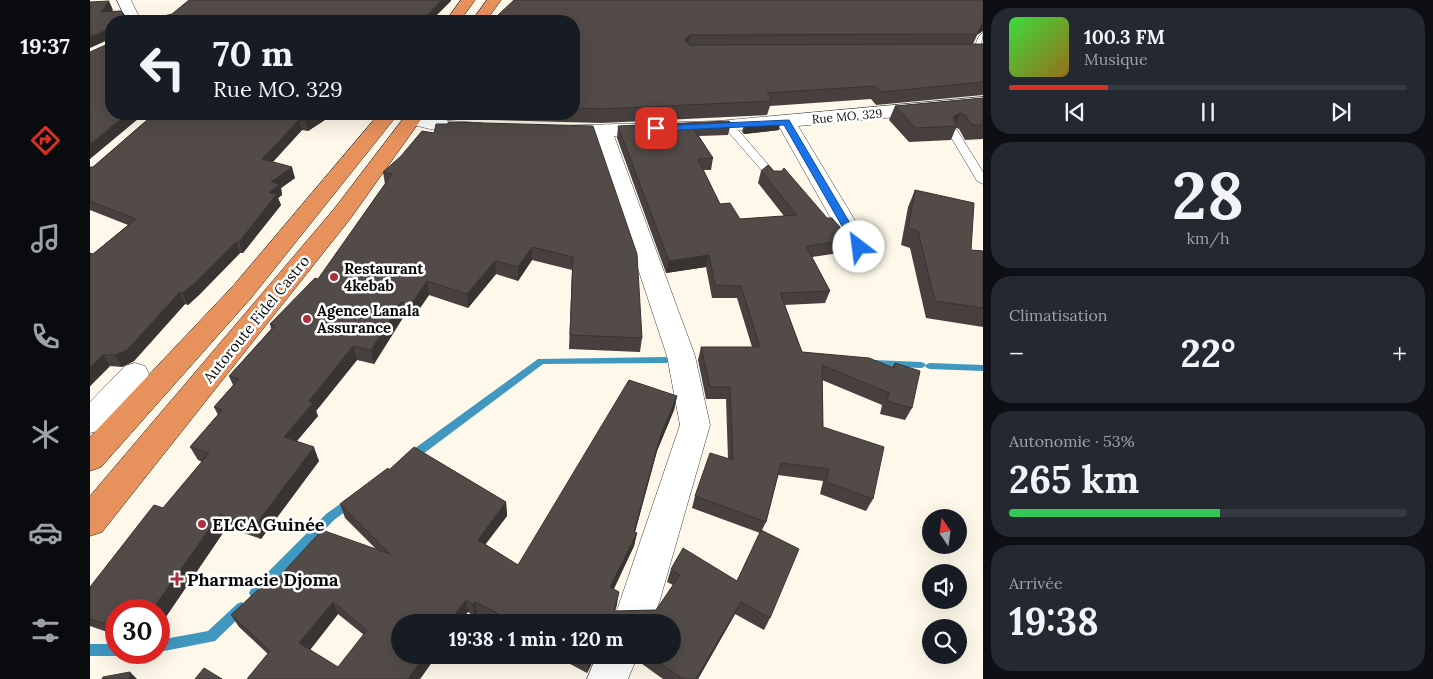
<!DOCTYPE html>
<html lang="fr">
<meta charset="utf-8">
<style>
:root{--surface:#171b24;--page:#242831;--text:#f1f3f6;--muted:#9ea1a6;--line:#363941;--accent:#d93025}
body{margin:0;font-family:Lora,serif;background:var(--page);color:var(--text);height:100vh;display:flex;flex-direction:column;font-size:19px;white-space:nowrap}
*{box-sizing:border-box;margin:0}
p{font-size:16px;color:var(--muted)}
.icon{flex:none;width:28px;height:28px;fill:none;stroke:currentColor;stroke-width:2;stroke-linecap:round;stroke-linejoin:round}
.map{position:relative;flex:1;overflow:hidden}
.details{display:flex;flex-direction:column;gap:8px;padding:8px;background:#0d0f14;width:450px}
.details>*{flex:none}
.guide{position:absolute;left:15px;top:15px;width:475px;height:105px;border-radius:20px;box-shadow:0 5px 20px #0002;background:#171b24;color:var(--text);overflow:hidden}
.needle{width:32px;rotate:347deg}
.controls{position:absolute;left:832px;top:509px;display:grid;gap:10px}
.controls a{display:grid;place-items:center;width:45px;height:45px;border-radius:50%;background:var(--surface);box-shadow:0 5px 20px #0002;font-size:25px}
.speed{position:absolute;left:15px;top:599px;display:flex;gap:10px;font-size:25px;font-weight:700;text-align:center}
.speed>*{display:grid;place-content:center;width:65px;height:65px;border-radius:50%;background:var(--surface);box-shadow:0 5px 20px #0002;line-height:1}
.speed .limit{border:8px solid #d22;background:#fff;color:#111}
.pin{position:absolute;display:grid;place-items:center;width:42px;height:42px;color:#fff;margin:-21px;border-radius:10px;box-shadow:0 2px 8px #0006}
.me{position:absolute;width:55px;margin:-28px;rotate:330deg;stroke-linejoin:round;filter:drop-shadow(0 0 4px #0008)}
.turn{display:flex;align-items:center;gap:18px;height:105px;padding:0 25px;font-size:22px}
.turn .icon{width:65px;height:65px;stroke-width:2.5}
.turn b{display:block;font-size:35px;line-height:42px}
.big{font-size:38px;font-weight:700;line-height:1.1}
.details .tile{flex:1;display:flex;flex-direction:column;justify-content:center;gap:8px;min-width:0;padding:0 18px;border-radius:20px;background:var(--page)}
.details .dial{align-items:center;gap:0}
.dial b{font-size:65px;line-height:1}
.song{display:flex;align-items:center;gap:15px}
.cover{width:60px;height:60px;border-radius:8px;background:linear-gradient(135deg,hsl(120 70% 55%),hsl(40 70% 35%))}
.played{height:5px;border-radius:2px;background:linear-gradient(90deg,var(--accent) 25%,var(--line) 25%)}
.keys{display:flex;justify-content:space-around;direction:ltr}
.heat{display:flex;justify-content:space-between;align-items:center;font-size:28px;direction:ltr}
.charge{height:8px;border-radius:4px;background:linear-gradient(90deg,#34c759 53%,var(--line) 0)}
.trip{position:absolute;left:301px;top:614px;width:290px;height:50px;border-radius:25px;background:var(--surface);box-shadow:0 5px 20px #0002;font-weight:700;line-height:50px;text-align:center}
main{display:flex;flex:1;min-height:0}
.menu{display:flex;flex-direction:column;width:90px;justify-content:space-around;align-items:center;background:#090b0e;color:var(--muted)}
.menu .icon{width:35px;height:35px}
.menu .active{color:var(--accent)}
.menu b{font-size:22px;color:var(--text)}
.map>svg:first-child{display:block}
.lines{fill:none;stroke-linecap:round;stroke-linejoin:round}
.stream{fill:#4097c0;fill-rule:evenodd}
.lane-casing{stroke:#3d3d3d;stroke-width:1}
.street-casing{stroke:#3d3d3d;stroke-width:1}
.highway-casing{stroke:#1b1b1b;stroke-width:1}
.lane{fill:#fff;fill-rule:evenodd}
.street{fill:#fff;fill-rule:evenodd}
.highway{fill:#e7915d;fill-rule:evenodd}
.wall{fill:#47403e;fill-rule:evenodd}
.shaded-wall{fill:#393432}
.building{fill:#524b48;stroke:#393432;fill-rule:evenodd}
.route{fill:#1a73e8;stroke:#114b97}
.poi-dot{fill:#ac3040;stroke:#fff;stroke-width:2}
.labels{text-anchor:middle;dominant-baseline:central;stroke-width:5;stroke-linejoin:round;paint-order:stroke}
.far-street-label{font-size:12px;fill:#0a0a0a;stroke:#fff}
.poi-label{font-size:15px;font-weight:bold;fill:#0a0a0a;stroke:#fff;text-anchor:start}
.street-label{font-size:15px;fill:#0a0a0a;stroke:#fff}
.near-poi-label{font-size:18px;font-weight:bold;fill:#0a0a0a;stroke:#fff;text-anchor:start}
</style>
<main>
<nav class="menu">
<b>19:37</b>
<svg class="icon active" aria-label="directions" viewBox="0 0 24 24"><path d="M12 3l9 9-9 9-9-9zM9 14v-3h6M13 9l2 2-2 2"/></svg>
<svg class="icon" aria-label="music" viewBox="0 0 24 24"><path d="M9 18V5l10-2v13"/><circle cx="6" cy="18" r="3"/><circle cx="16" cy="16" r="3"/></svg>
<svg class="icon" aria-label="phone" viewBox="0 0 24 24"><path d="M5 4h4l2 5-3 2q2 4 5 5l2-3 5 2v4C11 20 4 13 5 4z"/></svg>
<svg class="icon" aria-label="climate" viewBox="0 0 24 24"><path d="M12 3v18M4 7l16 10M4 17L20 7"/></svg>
<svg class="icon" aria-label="car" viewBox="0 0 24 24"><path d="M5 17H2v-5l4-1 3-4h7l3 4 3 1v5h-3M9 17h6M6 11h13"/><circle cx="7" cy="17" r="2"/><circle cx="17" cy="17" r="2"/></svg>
<svg class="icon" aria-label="filters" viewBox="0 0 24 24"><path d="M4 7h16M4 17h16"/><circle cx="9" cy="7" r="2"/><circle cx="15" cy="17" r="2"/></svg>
</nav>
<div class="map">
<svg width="893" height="679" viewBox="0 0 893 679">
<rect width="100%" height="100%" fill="#fdf8e9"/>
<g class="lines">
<g class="stream">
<polygon points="576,357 579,358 581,360 579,362 576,363 453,364 325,460 321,461 317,460 316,457 317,454 448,359"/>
<polygon points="783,360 831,362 834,363 836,365 834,367 831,368 783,366 780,365 778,363 780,361"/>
<polygon points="840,363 893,365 893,371 840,369 837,368 835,366 837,364"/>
<polygon points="260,497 264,499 265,502 264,505 244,520 169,597 165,599 161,597 159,593 161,589 236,514"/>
<polygon points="151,602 155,604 157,608 155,612 125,641 69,652 69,640 118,631 147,604"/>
<polygon points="0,644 26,644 26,652 31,652 30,654 26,656 0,656"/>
</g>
<g class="lane-casing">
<g id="lane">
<polygon points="893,33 890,52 883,54 882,52 889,36"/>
<polygon points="638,122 642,123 689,177 689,181 681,181 634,127 634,123"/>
<polygon points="863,129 867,130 893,172 893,184 887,181 858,132"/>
</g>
</g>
<g class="street-casing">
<g id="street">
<polygon points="27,0 41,0 51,21 37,21"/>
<polygon points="893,97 893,109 708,126 781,247 777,252 769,254 761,252 757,247 690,128 524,136 605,356 620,425 569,603 561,622 523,622 590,425 577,356 504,136 461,134 458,130 461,126 628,121"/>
<path d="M325,114L360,121L392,123L395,127L392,131C367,137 340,129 316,123L314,119L316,115Z"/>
<polygon points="45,363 55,366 59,374 55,382 11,430 0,433 0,402 35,366"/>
<polygon points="507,655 548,655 538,679 497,679"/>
</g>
</g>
<g class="highway-casing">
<g id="highway">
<polygon points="371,0 385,0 370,21 356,21"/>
<polygon points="397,0 411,0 396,21 382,21"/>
<polygon points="289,114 308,114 161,298 11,467 0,471 0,437 143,286"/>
<polygon points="317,114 335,114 260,219 12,532 0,536 0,496 244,209"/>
</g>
</g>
<use href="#lane" class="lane"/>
<use href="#street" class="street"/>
<use href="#highway" class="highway"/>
</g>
<g class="wall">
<polygon points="893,0 893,31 887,35 883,44 893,44 893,95 786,105 781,99 680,106 677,115 512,123 363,119 363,114 484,114 484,21"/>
<polygon points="893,98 893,139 875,140 869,129 866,128 861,140 819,142 799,120 805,106"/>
<polygon points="64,114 244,114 218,131 212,130 183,162 205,178 191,188 192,195 188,198 191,205 153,253 150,253 109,295 98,305 95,304 44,361 32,367 20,366 0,386 3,254 38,225 0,210 0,167 3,167"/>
<path d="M641,123L638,135L609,136L623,158L621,170H613L630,204L650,219L694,216L668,183L671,171L737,218L761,240L756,252L722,257L740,291L735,303L695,305L712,352L802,367L805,363L822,408L815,420L790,414L792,405L732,380L733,427L783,499L776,511L730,494L733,481L688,475L676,522L672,530L680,618L674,630L645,614L608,679H573L548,661L549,655H582V622H402L387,614L385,617L378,612L310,655H347L330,679H157L178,654L149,627L141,615L178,589L286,549L255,518L250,504L299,470L416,502L417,516L395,544L428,565L587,396L584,410L567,451L545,532L547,533L544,546L524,589L527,604L525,611L566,610L583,585L577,582L581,569L647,581L670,533L602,508L605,496L638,459L636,399H616L608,360L611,347H662L647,298H622L616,267L576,273L527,138L528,126ZM248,614L274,635L248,667L220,650Z"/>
<polygon points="654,125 689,130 654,134 652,132"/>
<polygon points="503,126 552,338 550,352 479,349 482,270 442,260 428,281 406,274 378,308 339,295 323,318 314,316 284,364 267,360 226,411 228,416 207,441 229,461 171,539 137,527 69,627 69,610 26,610 26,635 0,626 0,587 73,508 112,462 108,460 100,447 128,415 124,407 143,385 139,376 181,329 180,324 228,279 295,184 293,172 344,133"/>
<polygon points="825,190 881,250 893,251 893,327 836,318 820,248 811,245 818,207"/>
<polygon points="463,655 506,655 497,673"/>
</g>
<g class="shaded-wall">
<polygon points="352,0 361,0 361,1 341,21 330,21"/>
<polygon points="19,1 23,10 14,22 11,12"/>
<polygon points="34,14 37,21 31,21"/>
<polygon points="893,22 893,31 887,35 882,47"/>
<polygon points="16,30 20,39 0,48 0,37"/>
<polygon points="600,35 598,48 594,40"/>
<polygon points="870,113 864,126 863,117"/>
<polygon points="37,114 54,114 0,159 0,144"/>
<polygon points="226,114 244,114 218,131 215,121"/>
<polygon points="209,120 212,130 176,169 172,159"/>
<polygon points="690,124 689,130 654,134 655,127"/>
<polygon points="202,167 205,178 191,188 192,195 188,198 191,205 153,253 149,242 179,193 181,182"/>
<polygon points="146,242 150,253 109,295 98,305 92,293"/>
<polygon points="442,247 442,260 428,281 428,267"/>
<polygon points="619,255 616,267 576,273 579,261"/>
<polygon points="405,261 406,274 378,308 377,294"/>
<polygon points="337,281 339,295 323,318 321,305"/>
<polygon points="90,292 95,304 44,361 32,367 25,355"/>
<polygon points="311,302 314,316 284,364 281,350"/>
<polygon points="263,346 267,360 226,411 228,416 199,450 194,437 219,401"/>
<polygon points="13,355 20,366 0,386 0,367"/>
<polygon points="587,396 584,410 567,451 542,543 547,533 544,546 518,600 520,587 544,532 570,437"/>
<polygon points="224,447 229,461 171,539 164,527"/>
<polygon points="416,502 417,516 389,553 388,540"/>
<polygon points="130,514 137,527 69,627 69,610 62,610"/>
<polygon points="529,592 527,604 522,622 524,611"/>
<polygon points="376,600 378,612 370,622 359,622"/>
<polygon points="243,602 248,614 216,655 209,643"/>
<polygon points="385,602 387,614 385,617 383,604"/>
<polygon points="651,602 645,614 608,679 606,679"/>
<polygon points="335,655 347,655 330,679 318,679"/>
<polygon points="502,655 506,655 497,673 499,662"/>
<polygon points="40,672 47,679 39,679"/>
</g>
<g class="building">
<polygon points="99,0 352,0 330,21 53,21 82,14"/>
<polygon points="424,0 893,0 893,22 887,34 600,35 594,40 600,45 890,44 893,44 893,82 791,92 785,86 677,93 682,99 679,99 681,101 513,109 484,108 484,21 405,21 407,16"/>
<polygon points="19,1 11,12 31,11 34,14 31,21 21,21 21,114 37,114 0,144 0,52 18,44 19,32 16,30 0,37 0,2"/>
<polygon points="893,98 893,125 882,125 875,115 870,113 863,117 867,126 825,128 805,106"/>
<polygon points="64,114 226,114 215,121 209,120 172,159 202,167 181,182 189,184 179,193 187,194 149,242 146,242 104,284 92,293 90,292 37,350 25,355 13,355 0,367 0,253 3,254 46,219 0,201 0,167 3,167"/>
<polygon points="639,121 641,123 601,125 623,158 608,159 630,204 640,203 650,219 707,215 671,171 678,165 684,171 692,171 694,168 737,218 742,218 761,240 716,246 740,291 690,293 712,352 779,358 804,368 805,363 830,371 822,408 797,401 799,393 732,365 733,427 794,447 783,499 736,482 739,469 691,463 676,522 605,496 620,453 643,460 640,387 620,387 611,347 670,347 651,286 625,285 619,255 579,261 528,126"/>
<polygon points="358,122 503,126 547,254 552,338 480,335 483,257 442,247 428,267 405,261 377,294 337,281 321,305 311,302 281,350 263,346 219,401 223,403 194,437 224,447 164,527 130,514 62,610 26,610 26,627 0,619 0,587 64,505 73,508 119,453 100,447 132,410 124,407 149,379 139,376 185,326 180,324 225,278 228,279 302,174 293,172 311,156 332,131 344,133 346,124 358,124"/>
<polygon points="690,124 655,127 654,125"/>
<polygon points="825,190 884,203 881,250 893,251 893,308 845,301 828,231 818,228"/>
<path d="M539,380L587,396L570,437L544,532L547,533L520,587L529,592L524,611L566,610L590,575L581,569L593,548L647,581L671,530L709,549L680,618L651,602L606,679H593L559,655H582V622H424L385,602L383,604L376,600L359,622H310V655H335L318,679H157L180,651L141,615L173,585L178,589L232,530L300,554L250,504L298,468L299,470L324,447L416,502L388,540L428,565ZM243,602L277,630L248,667L209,643Z"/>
<polygon points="486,655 502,655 499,662"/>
<polygon points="114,668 132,679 105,679"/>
<polygon points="40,672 39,679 12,679 13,677"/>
</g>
<polygon class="route" points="699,120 774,247 772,249 764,247 694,125 566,131 562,128 566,126"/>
<g class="poi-dot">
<circle cx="244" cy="277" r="5"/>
<circle cx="217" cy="319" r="5"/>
<circle cx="112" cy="524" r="5"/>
<path d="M84.5 571.5h5v5h5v5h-5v5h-5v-5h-5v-5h5z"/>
</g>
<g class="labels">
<g class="far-street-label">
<text transform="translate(757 116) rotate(-5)">Rue MO. 329</text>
</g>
<g class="poi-label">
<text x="254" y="268">Restaurant<tspan x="254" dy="17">4kebab</tspan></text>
<text x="227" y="310">Agence Lanala<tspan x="227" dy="17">Assurance</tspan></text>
</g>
<g class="street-label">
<text transform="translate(166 319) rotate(-51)">Autoroute Fidel Castro</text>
</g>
<g class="near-poi-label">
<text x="122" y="524">ELCA Guinée</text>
<text x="97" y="579">Pharmacie Djoma</text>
</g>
</g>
</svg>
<div class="controls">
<a><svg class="needle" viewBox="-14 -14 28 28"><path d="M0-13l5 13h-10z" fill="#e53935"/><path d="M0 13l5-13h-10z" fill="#9ea1a6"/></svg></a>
<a><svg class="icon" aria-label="sound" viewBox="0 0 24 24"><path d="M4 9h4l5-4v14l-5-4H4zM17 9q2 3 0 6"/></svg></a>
<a><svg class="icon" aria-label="search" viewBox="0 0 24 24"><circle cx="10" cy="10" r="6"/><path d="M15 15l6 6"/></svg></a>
</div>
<div class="speed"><div class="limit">30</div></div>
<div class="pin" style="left:566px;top:128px;background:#d93025"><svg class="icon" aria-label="arrive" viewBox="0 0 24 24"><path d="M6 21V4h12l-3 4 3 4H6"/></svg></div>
<svg class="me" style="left:769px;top:247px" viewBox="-20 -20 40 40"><circle r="19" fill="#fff"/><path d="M0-13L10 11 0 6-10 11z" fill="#1a73e8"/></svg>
<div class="trip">19:38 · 1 min · 120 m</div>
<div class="guide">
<div class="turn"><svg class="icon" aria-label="left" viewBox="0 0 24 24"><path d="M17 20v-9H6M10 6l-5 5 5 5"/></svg><div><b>70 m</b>Rue MO. 329</div></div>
</div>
</div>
<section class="details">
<div class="tile">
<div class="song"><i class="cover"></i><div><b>100.3 FM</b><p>Musique</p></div></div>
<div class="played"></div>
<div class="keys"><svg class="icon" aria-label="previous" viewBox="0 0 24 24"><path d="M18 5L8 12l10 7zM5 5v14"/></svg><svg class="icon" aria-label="pause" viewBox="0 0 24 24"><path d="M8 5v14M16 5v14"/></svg><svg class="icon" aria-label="next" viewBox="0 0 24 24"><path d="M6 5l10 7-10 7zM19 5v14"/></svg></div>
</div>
<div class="tile dial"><b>28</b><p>km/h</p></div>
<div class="tile"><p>Climatisation</p>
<div class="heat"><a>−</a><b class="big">22°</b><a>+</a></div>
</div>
<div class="tile"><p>Autonomie · 53%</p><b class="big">265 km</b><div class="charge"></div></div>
<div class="tile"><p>Arrivée</p><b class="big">19:38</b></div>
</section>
</main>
